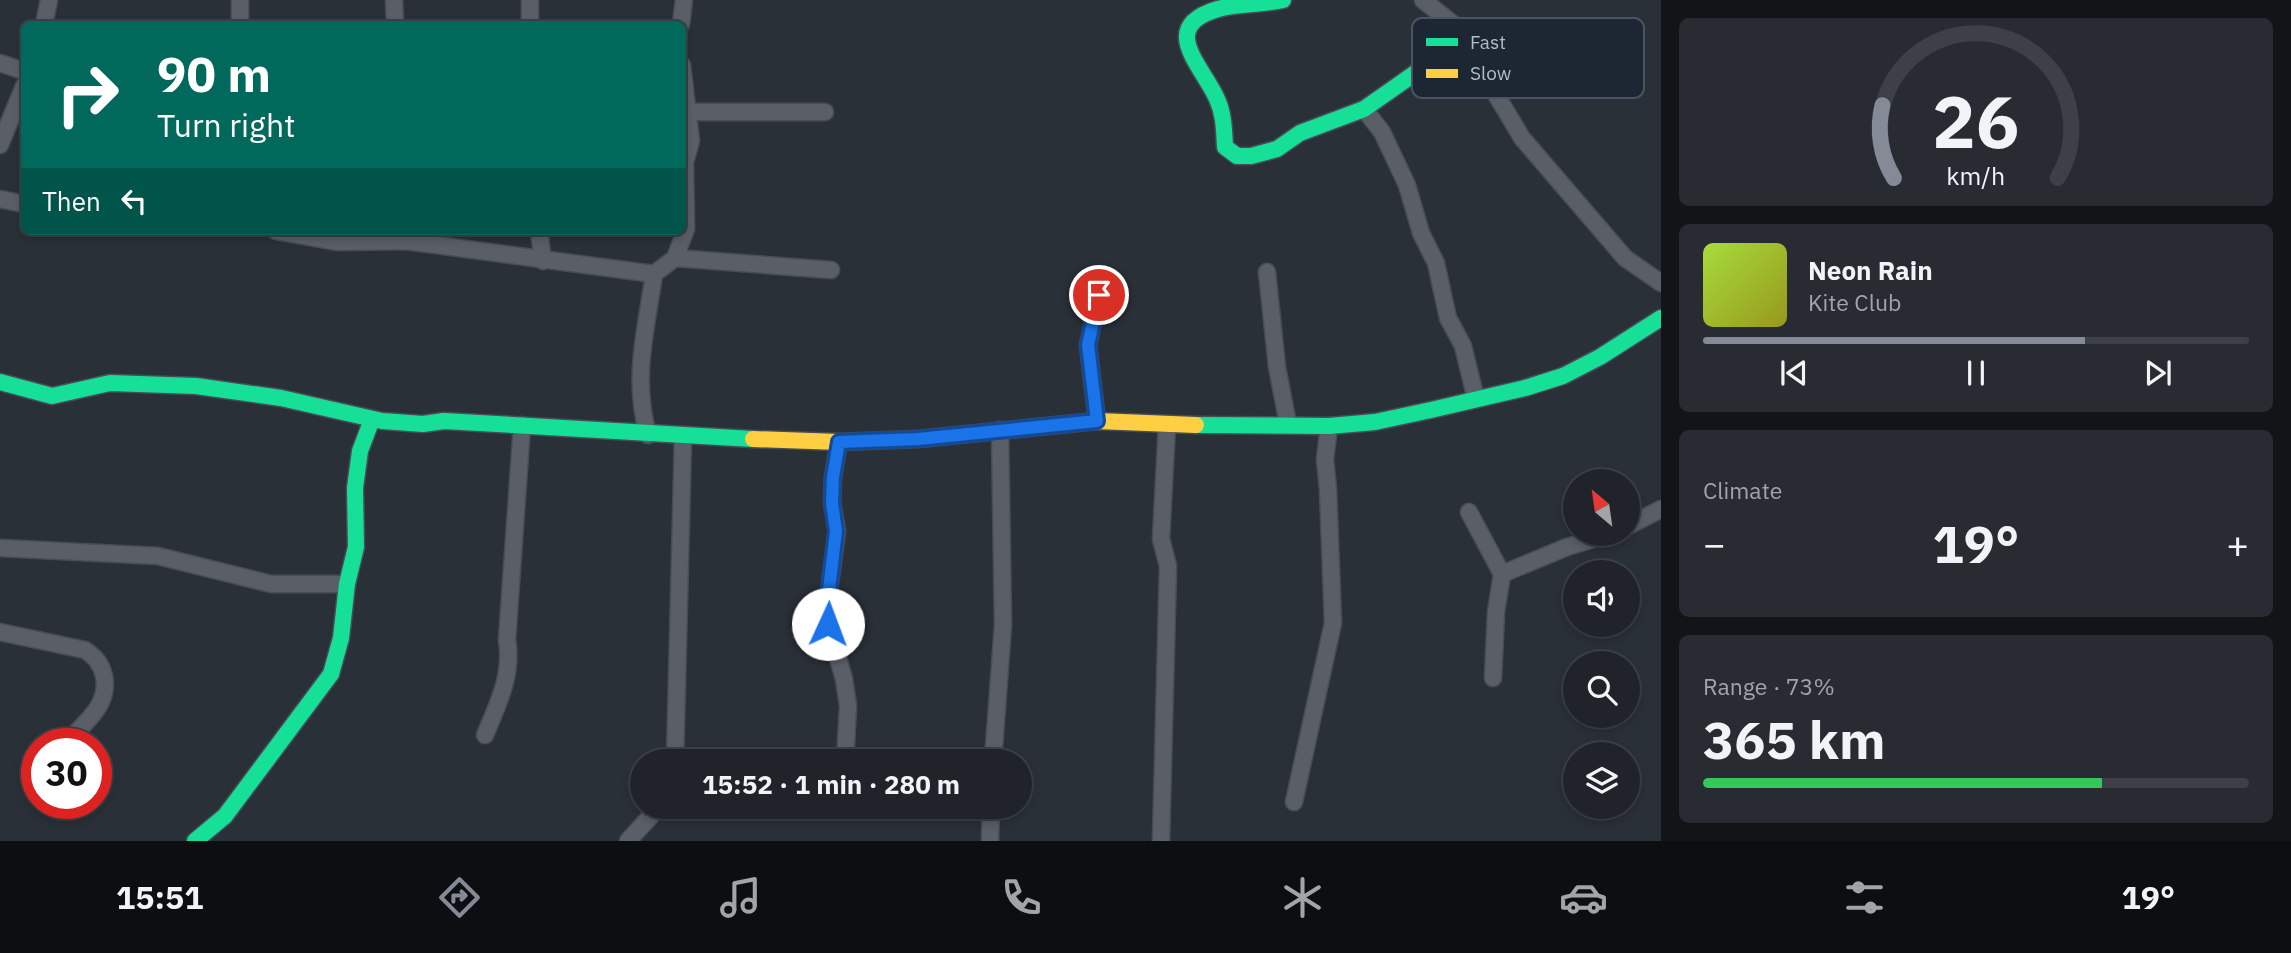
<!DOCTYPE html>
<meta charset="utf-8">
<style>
:root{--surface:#20242a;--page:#282c32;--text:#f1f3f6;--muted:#a2a4a8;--line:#3d4147;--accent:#848b96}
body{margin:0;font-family:"IBM Plex Sans",sans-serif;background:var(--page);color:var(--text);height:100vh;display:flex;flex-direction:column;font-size:26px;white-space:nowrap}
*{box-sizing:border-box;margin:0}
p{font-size:23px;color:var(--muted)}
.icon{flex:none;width:38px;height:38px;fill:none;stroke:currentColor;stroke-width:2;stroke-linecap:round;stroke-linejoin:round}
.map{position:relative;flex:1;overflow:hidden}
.details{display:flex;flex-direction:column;gap:18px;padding:18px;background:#121417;width:630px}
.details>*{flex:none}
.hud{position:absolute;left:21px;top:21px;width:665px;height:214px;border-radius:10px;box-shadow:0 4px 10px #0003,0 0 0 2px var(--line);background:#00695c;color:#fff;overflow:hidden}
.needle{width:46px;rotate:331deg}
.buttons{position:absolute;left:1563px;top:469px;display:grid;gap:14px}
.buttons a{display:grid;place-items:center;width:77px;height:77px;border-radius:50%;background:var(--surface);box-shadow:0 4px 10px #0003,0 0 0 2px var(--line);font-size:35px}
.speed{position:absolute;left:21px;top:728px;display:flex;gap:14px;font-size:35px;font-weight:700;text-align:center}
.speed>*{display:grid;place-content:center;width:91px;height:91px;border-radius:50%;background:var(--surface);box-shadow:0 4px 10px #0003,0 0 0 2px var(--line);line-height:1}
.speed .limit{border:10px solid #d22;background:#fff;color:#111}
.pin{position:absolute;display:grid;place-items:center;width:60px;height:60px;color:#fff;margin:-30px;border:4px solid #fff;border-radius:50%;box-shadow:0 2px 7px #0007}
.me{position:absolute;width:77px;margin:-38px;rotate:2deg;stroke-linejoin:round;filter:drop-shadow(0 0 5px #0008)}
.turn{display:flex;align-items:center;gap:24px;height:147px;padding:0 21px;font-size:32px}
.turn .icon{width:91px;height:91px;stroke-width:2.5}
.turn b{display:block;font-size:49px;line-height:60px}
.then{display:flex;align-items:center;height:66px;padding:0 21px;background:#0003;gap:14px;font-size:26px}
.big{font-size:52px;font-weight:800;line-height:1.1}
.details .card{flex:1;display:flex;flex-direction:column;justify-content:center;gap:10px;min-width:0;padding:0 24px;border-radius:10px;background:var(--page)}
.details .dial{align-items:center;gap:0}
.dial svg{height:182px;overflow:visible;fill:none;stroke:var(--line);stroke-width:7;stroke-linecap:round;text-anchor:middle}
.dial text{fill:var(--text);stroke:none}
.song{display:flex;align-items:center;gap:21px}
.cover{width:84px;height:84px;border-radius:10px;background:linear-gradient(135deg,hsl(80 70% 55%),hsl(60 70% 35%))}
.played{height:7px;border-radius:4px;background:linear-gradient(90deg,var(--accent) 70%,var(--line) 70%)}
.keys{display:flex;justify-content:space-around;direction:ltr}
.heat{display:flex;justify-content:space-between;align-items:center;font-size:38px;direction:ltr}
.charge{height:10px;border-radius:5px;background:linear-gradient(90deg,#34c759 73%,var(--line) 0)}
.trip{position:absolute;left:630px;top:749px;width:402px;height:70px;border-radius:35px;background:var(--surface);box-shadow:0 4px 10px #0003,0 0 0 2px var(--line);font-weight:800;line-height:70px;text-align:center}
.dock{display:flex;height:112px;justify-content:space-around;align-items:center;background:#0d0e11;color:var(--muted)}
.dock .icon{width:49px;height:49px}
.dock .current{color:var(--accent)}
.dock b{font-size:32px;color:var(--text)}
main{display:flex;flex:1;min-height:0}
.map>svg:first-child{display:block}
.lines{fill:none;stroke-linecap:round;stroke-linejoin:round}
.street-casing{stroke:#484c55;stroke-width:19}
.fast-casing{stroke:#484c55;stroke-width:19}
.slow-casing{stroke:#484c55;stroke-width:19}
.street{stroke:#5a5e66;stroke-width:16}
.fast{stroke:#16e098;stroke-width:16}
.slow{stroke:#ffcf43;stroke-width:16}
.route-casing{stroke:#114b97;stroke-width:18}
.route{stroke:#1a73e8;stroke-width:12}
.key{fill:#1d2633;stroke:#4a5360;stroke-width:2}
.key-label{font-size:19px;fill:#b4bcc9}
</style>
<main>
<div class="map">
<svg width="1661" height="841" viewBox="0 0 1661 841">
<rect width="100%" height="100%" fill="#2a3038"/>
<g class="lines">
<g class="street-casing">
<g id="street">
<polyline points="240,0 240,24"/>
<polyline points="394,0 395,24"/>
<polyline points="530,0 530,24"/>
<polyline points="1423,0 1468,36 1476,49 1479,66 1522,138 1625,258 1661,283"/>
<polyline points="44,24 49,0"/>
<polyline points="681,24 684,0"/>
<polyline points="0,63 24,71"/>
<polyline points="1364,109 1382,132 1407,185 1421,233 1436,263 1448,318 1463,346 1476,399"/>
<polyline points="689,112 825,112"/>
<polyline points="0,145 24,86"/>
<polyline points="0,199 24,204"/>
<polyline points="276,231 337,242 406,241 654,274"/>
<polyline points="539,231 543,261"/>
<polyline points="675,258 831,270"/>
<polyline points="1267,272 1277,367 1288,424"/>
<polyline points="1097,421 1088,345 1099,295"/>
<path d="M648,435C632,377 646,331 654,274L675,258L686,229L685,162L691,141L682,65"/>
<polyline points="839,442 833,477 832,503 837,531 828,598 828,624 844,679 848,706 845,761"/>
<polyline points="1469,512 1502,574 1496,612 1493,678"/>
<polyline points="1628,526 1661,509"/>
<polyline points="0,548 158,556 271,584 347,584"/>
<polyline points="1502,574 1567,547 1610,534"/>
<path d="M0,632L85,650C95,657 101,663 104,676C110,706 84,723 65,744"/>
<path d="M485,735C498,704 513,674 507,640L522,425"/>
<polyline points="675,761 683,437"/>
<polyline points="993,761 1003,625 1000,430"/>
<polyline points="1294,802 1333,623 1328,489 1325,459 1329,426"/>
<polyline points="628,841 659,807"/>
<polyline points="990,841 991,807"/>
<polyline points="1161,841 1168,566 1161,539 1167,425"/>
</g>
</g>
<g class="fast-casing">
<g id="fast">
<path d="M1283,0C1262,5 1239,3 1218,9C1157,27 1202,65 1217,99C1224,114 1224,130 1225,147L1237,156H1251L1277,149L1300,133L1364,109L1468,36"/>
<polyline points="0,382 52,396 110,383 196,386 281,398 382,421 423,424 444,421 753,439"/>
<polyline points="1196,425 1329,426 1375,422 1431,410 1525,388 1563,376 1600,357 1661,318"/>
<polyline points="195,841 225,816 331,674 341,638 347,584 356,547 355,488 360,451 371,422"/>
</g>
</g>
<g class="slow-casing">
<polyline id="slow" points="753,439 839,442 918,439 1097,421 1196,425"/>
</g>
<use href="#street" class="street"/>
<use href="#fast" class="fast"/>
<use href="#slow" class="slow"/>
</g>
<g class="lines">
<g class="route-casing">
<polyline id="route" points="828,624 828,598 836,531 832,503 833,477 839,442 918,439 1097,421 1088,345 1099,295"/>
</g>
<use href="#route" class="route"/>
</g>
<rect x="1412" y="18" width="232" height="80" rx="10" class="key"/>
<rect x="1426" y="38" width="32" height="8" fill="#16e098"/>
<rect x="1426" y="69" width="32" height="9" fill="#ffcf43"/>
<g class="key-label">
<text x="1470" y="49">Fast</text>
<text x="1470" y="80">Slow</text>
</g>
</svg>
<div class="buttons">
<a><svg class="needle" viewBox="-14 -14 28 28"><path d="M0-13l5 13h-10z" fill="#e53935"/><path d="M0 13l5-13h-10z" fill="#a2a4a8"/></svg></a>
<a><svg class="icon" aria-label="sound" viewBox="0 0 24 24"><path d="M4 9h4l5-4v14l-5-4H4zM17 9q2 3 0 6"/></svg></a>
<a><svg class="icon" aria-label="search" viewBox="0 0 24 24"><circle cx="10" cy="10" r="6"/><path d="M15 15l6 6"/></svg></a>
<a><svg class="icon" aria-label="layers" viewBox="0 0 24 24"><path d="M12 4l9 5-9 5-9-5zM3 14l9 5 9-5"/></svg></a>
</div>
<div class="speed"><div class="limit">30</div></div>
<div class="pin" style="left:1099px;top:295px;background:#d93025"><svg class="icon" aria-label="arrive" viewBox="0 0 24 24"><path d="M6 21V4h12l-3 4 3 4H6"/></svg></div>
<svg class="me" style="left:828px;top:624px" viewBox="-20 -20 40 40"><circle r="19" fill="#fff"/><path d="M0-13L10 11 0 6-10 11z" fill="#1a73e8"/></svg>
<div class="trip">15:52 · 1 min · 280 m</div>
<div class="hud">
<div class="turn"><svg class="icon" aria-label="right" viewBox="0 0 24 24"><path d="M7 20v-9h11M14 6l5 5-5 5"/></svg><div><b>90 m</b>Turn right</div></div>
<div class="then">Then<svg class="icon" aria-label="left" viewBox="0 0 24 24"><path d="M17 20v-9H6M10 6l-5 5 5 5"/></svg></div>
</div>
</div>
<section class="details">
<div class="card dial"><svg viewBox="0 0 100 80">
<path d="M14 69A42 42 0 1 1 86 69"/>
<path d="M14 69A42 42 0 0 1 9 37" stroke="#848b96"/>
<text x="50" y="56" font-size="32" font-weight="700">26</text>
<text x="50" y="72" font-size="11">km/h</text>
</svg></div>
<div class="card">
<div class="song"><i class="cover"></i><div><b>Neon Rain</b><p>Kite Club</p></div></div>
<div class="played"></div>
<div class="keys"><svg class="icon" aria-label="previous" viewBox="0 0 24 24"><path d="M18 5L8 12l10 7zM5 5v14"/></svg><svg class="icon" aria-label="pause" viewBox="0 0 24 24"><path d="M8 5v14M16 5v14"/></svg><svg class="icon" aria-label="next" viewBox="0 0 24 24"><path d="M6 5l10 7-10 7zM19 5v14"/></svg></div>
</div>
<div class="card"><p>Climate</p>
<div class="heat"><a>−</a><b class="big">19°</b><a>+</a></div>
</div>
<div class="card"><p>Range · 73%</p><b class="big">365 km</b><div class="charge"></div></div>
</section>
</main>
<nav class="dock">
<b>15:51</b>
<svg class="icon current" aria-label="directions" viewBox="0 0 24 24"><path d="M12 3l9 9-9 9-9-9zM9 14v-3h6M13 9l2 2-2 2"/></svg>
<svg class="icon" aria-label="music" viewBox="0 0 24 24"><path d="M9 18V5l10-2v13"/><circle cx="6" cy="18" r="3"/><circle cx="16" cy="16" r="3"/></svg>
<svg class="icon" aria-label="phone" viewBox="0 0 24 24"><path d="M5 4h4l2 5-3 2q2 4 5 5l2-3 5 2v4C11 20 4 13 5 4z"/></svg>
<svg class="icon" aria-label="climate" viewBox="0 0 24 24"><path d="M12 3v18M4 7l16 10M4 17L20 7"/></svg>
<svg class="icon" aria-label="car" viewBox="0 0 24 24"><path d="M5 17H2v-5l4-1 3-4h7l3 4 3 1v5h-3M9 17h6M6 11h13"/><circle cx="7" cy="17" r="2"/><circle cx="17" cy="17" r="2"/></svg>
<svg class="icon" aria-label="filters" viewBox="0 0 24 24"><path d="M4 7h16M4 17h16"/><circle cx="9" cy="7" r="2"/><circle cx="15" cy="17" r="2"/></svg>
<b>19°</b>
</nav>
